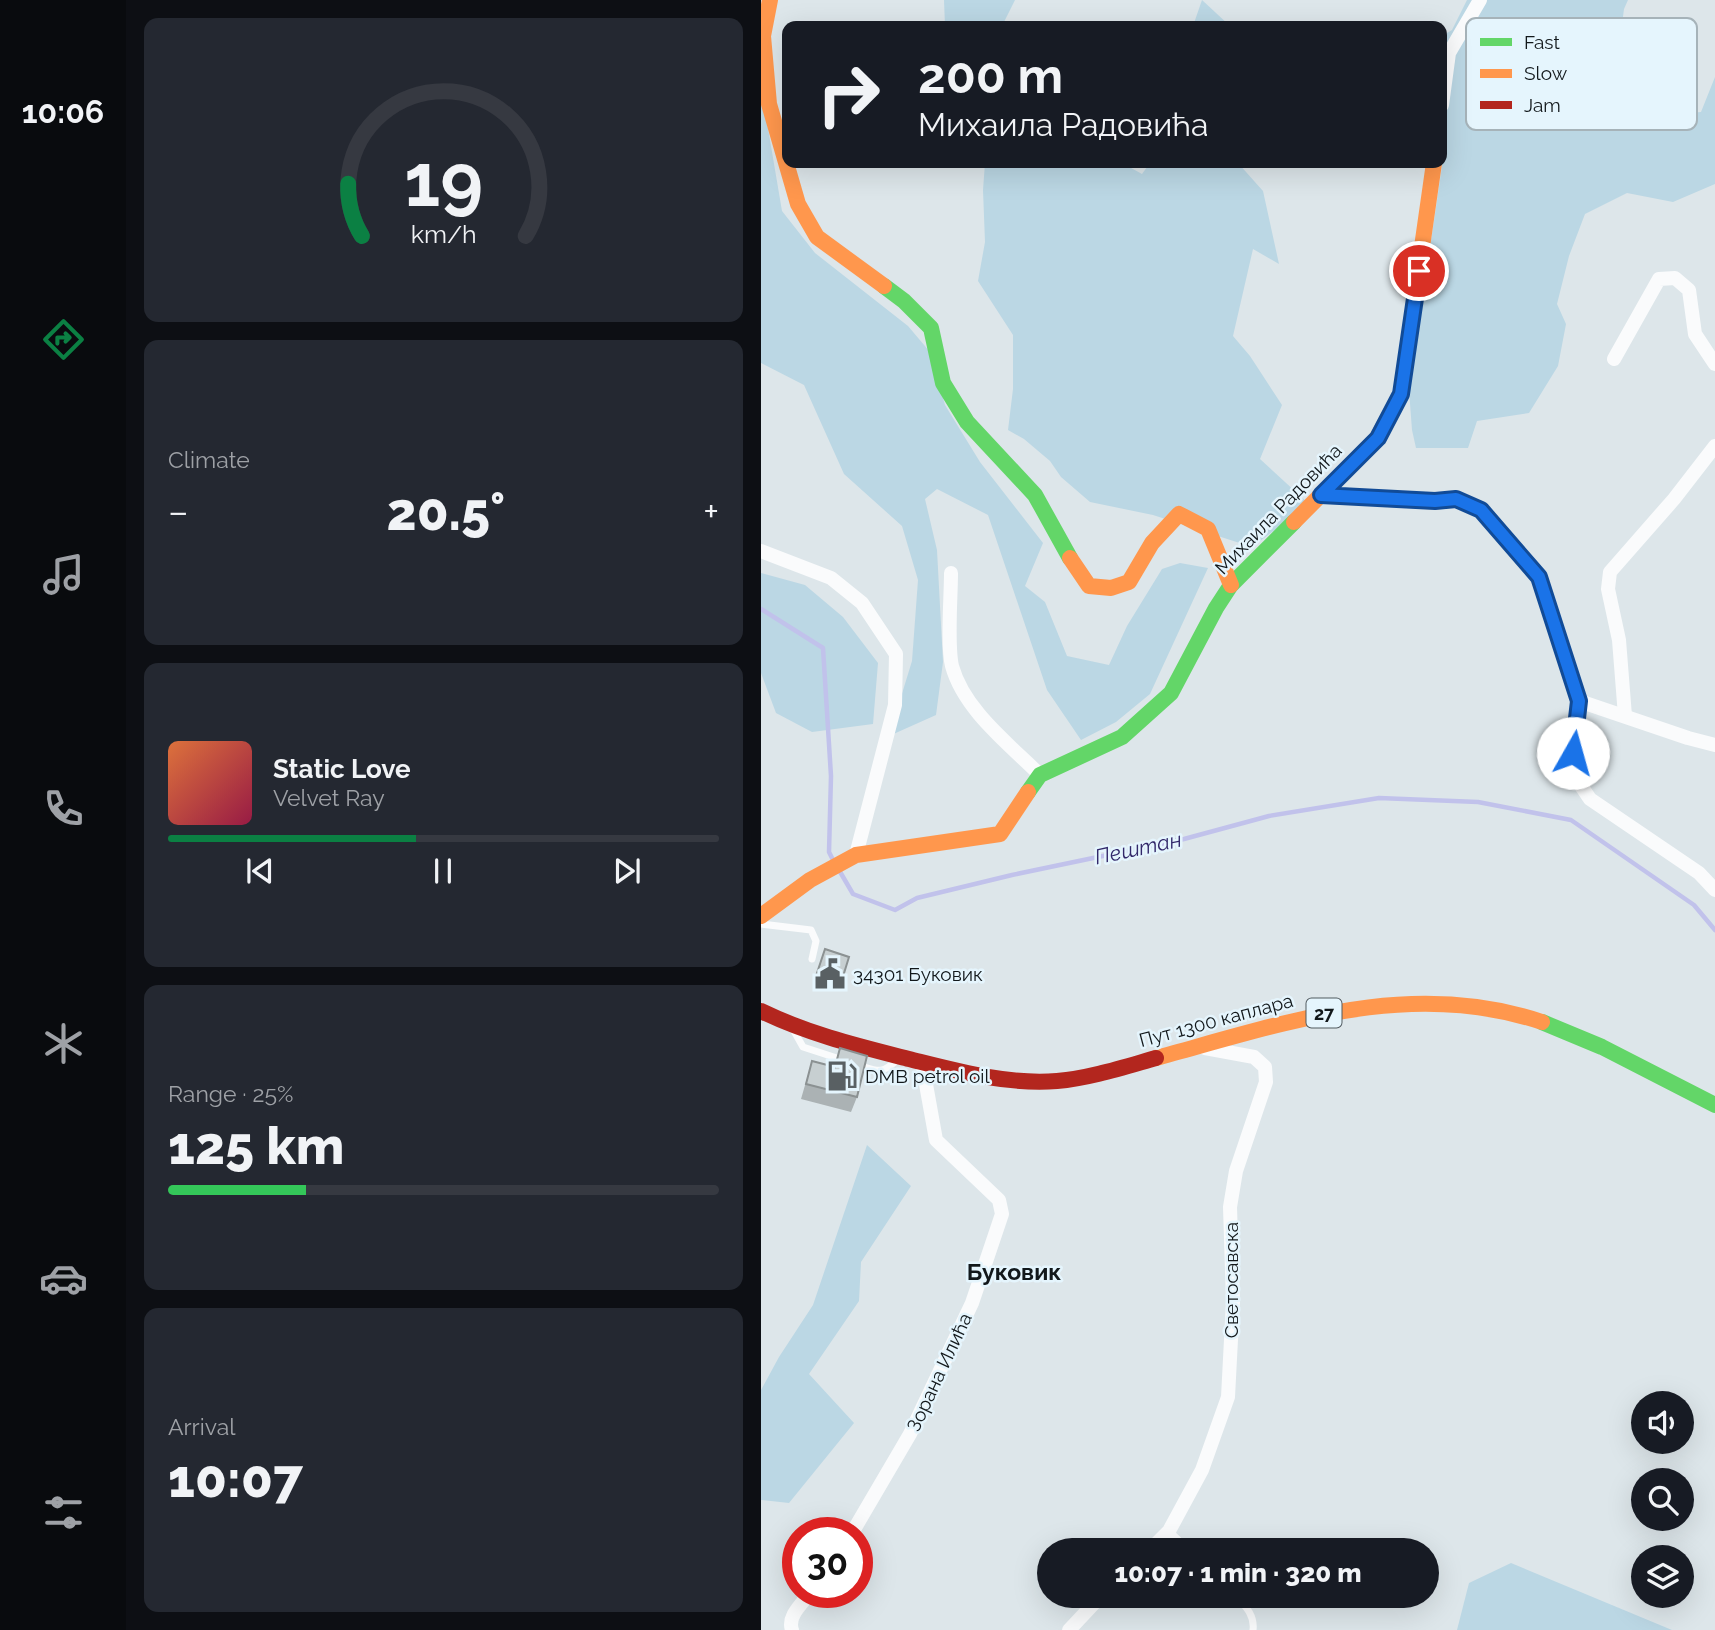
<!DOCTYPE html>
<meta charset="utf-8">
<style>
:root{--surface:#171b24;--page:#242831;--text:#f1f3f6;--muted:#9ea1a6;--line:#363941;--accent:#0b8043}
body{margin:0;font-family:Raleway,sans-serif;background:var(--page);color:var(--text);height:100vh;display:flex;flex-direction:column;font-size:26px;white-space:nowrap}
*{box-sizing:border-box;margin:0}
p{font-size:23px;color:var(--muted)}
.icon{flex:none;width:38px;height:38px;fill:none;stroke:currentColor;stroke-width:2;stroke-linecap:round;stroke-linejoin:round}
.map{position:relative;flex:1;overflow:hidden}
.panel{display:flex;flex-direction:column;gap:18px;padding:18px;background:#0d0f14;width:635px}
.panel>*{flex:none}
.banner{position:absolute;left:21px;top:21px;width:665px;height:147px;border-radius:14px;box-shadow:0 7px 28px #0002;background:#171b24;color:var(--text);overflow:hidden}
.tools{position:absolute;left:870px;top:1391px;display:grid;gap:14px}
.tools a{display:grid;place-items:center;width:63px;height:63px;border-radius:50%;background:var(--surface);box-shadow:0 7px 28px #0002;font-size:35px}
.speed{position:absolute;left:21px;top:1517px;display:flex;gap:14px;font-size:35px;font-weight:700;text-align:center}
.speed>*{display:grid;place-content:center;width:91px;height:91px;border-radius:50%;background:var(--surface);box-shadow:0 7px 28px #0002;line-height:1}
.speed .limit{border:10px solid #d22;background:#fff;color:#111}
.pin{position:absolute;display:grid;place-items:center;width:60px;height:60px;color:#fff;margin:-30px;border:4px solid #fff;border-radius:50%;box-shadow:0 2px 7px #0007}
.me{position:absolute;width:77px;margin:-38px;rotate:7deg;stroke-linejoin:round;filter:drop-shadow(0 0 5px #0008)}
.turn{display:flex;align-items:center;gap:24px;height:147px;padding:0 21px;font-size:32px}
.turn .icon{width:91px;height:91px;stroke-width:2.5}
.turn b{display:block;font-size:49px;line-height:60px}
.big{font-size:52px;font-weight:800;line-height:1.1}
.panel .tile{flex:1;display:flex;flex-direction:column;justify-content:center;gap:10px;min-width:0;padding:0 24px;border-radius:14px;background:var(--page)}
.panel .dial{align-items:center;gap:0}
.dial svg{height:182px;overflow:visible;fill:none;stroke:var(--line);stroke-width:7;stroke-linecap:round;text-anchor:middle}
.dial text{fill:var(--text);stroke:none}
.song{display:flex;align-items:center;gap:21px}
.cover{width:84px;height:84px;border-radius:10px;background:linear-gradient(135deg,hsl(20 70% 55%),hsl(340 70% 35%))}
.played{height:7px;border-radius:4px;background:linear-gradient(90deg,var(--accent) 45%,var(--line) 45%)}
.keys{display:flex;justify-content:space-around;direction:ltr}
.heat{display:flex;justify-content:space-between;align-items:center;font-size:38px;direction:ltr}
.charge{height:10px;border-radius:5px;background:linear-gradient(90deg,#34c759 25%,var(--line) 0)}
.trip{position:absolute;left:276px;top:1538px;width:402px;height:70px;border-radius:35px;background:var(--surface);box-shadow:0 7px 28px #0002;font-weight:800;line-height:70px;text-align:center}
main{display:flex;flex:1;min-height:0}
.dock{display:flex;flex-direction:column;width:126px;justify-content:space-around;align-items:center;background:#090b0e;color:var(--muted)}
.dock .icon{width:49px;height:49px}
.dock .selected{color:var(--accent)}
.dock b{font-size:32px;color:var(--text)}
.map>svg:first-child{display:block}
.green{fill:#bbd7e4}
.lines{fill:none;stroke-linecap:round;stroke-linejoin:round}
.stream{stroke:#c1c2eb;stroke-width:4.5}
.lane{stroke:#fafbfc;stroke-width:7}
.street{stroke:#fafbfc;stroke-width:14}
.fast{stroke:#63d668;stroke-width:16}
.slow{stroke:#ff974d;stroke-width:16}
.jam{stroke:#b3261e;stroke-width:16}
.wall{fill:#abb2b4}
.building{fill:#c7cfd1;stroke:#8b9192;stroke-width:2}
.route-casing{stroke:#114b97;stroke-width:18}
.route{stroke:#1a73e8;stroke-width:12}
.labels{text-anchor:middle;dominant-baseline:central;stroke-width:5;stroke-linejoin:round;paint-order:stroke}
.shield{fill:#e5f5fd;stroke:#515a5f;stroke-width:2}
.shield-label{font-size:18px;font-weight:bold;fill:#12181b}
.street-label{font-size:19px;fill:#12181b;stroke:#e5f5fd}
.poi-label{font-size:19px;fill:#12181b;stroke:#e5f5fd;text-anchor:start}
.water-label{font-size:21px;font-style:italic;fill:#32286a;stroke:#e5f5fd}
.quarter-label{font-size:23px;font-weight:bold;fill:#12181b;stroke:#e5f5fd}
.key{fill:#e5f5fd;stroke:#a6b3b9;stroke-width:2}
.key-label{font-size:19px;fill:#12181b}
</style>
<main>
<nav class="dock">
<b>10:06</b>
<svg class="icon selected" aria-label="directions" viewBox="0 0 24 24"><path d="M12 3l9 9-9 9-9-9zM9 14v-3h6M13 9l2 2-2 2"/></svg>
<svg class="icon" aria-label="music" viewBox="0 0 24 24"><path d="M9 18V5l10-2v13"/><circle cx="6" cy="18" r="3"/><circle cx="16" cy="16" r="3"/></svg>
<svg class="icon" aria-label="phone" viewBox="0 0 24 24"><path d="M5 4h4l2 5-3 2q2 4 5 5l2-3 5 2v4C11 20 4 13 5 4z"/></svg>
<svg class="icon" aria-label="climate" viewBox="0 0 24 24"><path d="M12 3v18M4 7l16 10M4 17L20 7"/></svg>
<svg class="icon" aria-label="car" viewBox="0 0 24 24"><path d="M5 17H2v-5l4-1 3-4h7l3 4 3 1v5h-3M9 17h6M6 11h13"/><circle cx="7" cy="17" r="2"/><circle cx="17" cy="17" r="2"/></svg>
<svg class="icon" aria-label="filters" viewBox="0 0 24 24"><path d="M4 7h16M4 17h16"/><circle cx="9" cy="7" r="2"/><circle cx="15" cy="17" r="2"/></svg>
</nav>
<section class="panel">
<div class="tile dial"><svg viewBox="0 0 100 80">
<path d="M14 69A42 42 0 1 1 86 69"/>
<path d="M14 69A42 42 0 0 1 8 46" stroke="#0b8043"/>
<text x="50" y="56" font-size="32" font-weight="700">19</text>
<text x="50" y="72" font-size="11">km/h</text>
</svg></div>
<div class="tile"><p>Climate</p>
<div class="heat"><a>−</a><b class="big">20.5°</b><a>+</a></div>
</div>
<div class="tile">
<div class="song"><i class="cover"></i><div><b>Static Love</b><p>Velvet Ray</p></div></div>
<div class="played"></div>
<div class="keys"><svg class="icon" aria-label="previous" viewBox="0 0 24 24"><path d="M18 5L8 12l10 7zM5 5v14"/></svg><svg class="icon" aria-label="pause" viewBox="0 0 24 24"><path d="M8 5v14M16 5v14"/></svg><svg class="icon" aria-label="next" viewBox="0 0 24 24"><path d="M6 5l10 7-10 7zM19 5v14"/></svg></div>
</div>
<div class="tile"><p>Range · 25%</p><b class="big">125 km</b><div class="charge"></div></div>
<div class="tile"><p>Arrival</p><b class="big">10:07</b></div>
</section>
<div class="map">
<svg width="954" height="1630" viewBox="0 0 954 1630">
<rect width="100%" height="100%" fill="#dde6ea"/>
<g class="green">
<polygon points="183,0 254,0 241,26 184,26"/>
<polygon points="441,0 469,26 432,26"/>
<polygon points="706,0 867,0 863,9 859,39 848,84 858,102 896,116 940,112 954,77 954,184 912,202 866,193 824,214 808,256 796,304 805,324 797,366 768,413 716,421 707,448 655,448 651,430 648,390 684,146 681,145 681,36 691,30"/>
<polygon points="0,87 21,211 54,253 147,326 169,352 184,405 219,462 282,543 264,586 284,602 306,656 348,665 366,626 401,569 419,563 447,568 389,694 355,722 320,740 286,690 227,515 176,489 164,499 176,550 182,662 175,715 128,736 151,661 157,580 141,526 83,474 43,385 0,363"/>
<polygon points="224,163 361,163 381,174 389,163 477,163 502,191 518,264 492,249 472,336 489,356 521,405 499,459 548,504 491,547 392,515 329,502 300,477 289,461 263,439 247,430 252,389 252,335 217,281 224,242 222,190"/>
<polygon points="0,573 44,585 82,617 117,663 112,724 51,732 15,713 0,673"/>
<polygon points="106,1145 150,1186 100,1262 98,1301 48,1374 93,1423 28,1503 0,1500 0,1390 18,1357 52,1305"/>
<polygon points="750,1563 911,1630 696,1630 708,1583"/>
</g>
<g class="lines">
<g class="stream">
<polyline points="0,609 62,648 70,776 68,852 72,860"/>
<polyline points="78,870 92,894 134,910 156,898 251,875 423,839 508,816 618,798 717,802 810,820 933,905 954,930"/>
</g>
<g class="lane">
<polyline points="0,924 50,930 55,941 51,959"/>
<polyline points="33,1031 42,1047 82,1060"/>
<path d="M97,1065C117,1071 120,1075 136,1060"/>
<polyline points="408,1531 428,1550"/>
<path d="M475,1596C484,1606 494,1615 492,1630"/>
</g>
<g class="street">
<polyline points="681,105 688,53 719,0"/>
<polyline points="853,359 898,279 914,278 928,290 934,334 954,364"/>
<polyline points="560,495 674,501 695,499 720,510 778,577 818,701 812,753 814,777 829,799 938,873 954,890"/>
<polyline points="0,551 70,578 101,603 135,654 134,705 95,855"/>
<path d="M190,573C190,597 186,645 191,666C203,710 248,744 279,775"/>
<polyline points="818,701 927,738 954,745"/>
<polyline points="864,716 858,640 847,589 849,572 913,499 954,446"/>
<polyline points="91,1533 149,1434 211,1303 241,1214 238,1200 175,1140 161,1062"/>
<polyline points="389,1550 408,1531 441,1470 467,1397 472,1301 469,1207 475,1171 505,1082 504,1067 493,1057 444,1048"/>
<path d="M31,1630C26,1616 41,1604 50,1592"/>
<polyline points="308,1630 340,1596"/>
</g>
<g class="fast">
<polyline points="123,286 143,301 170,328 182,383 206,422 274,495 309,558"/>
<polyline points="267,792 279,775 361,737 410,693 455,608 470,585 533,522"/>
<polyline points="781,1022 841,1047 954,1105"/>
</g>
<g class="slow">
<polyline points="9,0 2,36 8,104 37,204 56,237 123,286"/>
<polyline points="533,522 616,438 640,394 673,163"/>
<polyline points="309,558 328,586 350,588 368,582 391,543 418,514 447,529 470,585"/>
<polyline points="0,916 49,880 95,855 239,834 267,792"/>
<path d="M395,1058C524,1023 649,978 781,1022"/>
</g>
<path class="jam" d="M0,1011C47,1034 97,1046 148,1059C196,1071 246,1085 296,1081C329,1078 363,1067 395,1058"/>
</g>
<g class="wall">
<polygon points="64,949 80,983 77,991 52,984"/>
<polygon points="79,1048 96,1097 90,1112 40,1099 51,1061 73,1067"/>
</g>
<g class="building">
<polygon points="64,949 88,957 80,983 55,976"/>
<polygon points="79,1048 106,1056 96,1097 45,1084 51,1061 74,1067"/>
</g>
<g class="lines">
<g class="route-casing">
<polyline id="route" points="658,271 640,394 617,438 560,495 674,501 695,499 720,510 778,577 818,701 812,753"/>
</g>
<use href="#route" class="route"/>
</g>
<defs>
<g id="civic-bare" transform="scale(2.415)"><path d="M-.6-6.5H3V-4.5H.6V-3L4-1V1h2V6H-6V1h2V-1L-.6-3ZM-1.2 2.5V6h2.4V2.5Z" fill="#596063" stroke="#e5f5fd" stroke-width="2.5" paint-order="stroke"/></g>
<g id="fuel-bare" transform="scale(2.415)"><path d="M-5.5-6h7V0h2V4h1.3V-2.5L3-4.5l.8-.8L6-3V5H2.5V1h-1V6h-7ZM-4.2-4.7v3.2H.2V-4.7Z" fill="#596063" stroke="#e5f5fd" stroke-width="2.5" paint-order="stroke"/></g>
</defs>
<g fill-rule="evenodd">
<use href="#civic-bare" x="69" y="974"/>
<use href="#fuel-bare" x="81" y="1076"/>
</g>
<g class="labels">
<rect class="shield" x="545.5" y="998.5" width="35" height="29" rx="5"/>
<g class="shield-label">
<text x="563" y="1013">27</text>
</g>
<g class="street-label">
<text transform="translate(517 509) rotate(-46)">Михаила Радовића</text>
<text transform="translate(455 1020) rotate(-15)">Пут 1300 каплара</text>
<text transform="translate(470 1280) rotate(-90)">Светосавска</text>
<text transform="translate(178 1372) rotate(-65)">Зорана Илића</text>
</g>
<g class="poi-label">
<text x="92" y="974">34301 Буковик</text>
<text x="104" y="1076">DMB petrol oil</text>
</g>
<g class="water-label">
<text transform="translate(377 848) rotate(-12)">Пештан</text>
</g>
<g class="quarter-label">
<text x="253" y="1271">Буковик</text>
</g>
</g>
<rect x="705" y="18" width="231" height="112" rx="10" class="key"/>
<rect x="719" y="38" width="32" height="8" fill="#63d668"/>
<rect x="719" y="69" width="32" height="9" fill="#ff974d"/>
<rect x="719" y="101" width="32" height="8" fill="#b3261e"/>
<g class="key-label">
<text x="763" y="49">Fast</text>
<text x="763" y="80">Slow</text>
<text x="763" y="112">Jam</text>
</g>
</svg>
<div class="tools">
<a><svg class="icon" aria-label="sound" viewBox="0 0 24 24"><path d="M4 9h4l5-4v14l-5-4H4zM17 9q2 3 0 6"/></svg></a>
<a><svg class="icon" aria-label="search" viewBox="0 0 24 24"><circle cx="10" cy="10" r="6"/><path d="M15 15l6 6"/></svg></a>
<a><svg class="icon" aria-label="layers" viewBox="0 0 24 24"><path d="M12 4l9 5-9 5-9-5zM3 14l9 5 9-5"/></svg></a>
</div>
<div class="speed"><div class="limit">30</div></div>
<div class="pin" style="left:658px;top:271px;background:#d93025"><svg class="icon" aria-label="arrive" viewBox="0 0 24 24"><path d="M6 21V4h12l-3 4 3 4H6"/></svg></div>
<svg class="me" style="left:812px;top:753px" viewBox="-20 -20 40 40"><circle r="19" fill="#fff"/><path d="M0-13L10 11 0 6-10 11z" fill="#1a73e8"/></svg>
<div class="trip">10:07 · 1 min · 320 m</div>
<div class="banner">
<div class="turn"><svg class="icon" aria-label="right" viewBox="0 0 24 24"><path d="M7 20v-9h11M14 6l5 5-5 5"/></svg><div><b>200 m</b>Михаила Радовића</div></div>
</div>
</div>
</main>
